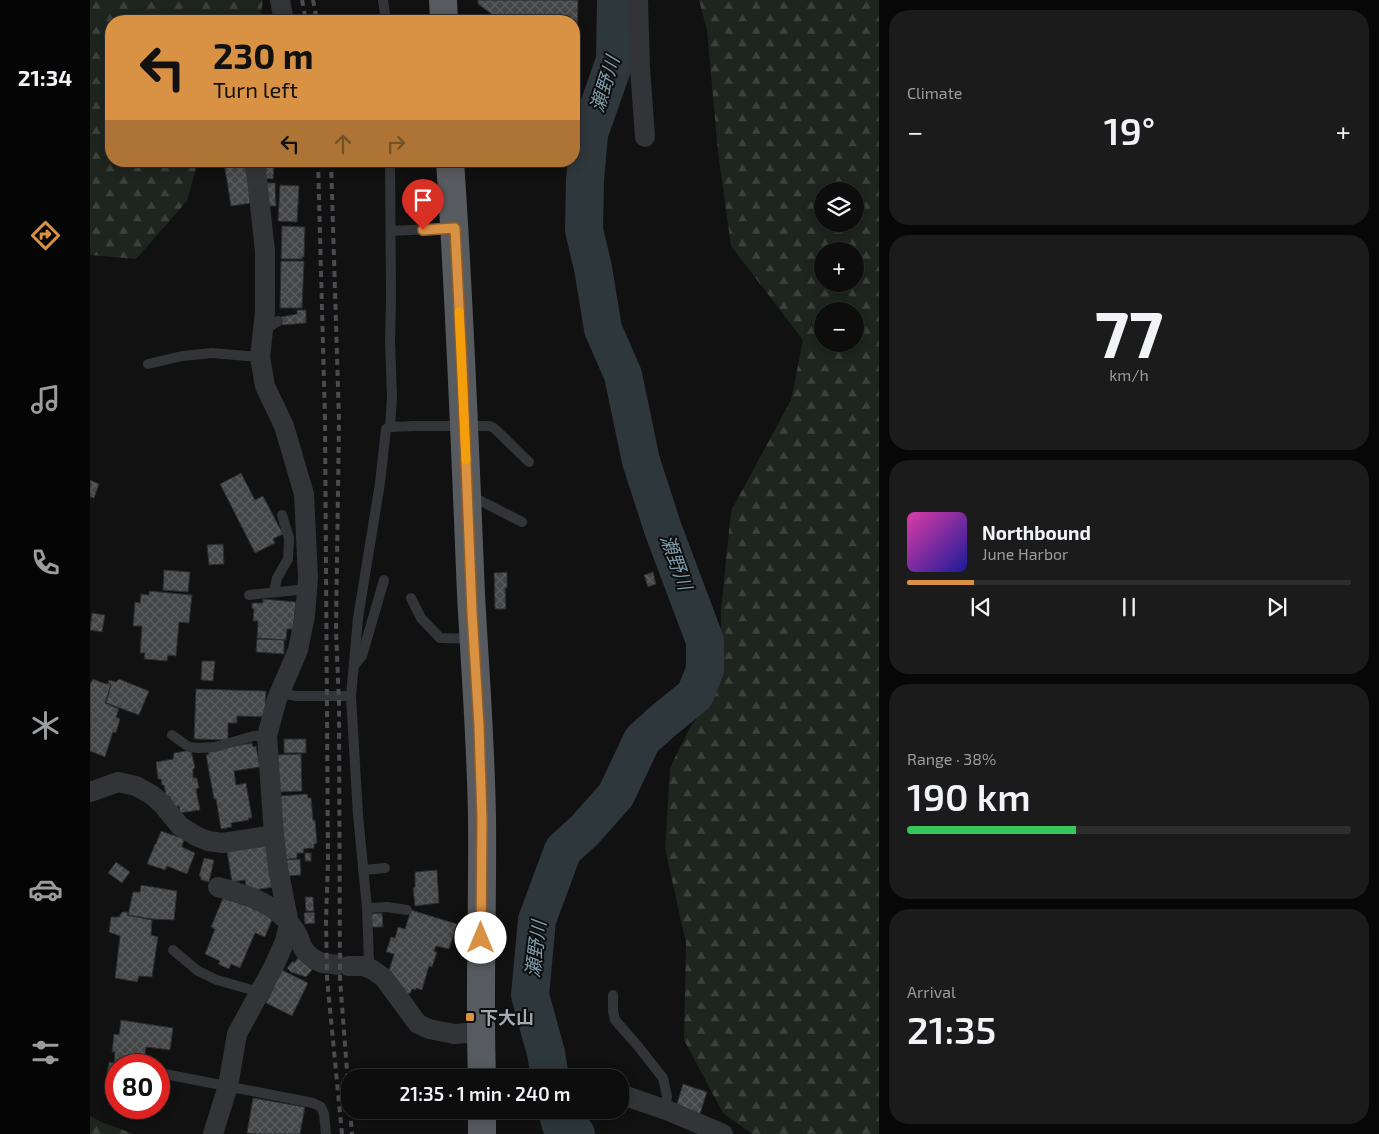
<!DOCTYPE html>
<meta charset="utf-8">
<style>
:root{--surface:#0d0d0e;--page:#1b1b1c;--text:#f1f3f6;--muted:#9a9c9e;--line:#2d2d2e;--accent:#d99143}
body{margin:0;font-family:"Exo 2","Noto Sans JP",sans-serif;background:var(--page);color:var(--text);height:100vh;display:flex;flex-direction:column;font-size:19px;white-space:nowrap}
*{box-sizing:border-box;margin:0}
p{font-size:16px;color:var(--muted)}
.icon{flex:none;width:28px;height:28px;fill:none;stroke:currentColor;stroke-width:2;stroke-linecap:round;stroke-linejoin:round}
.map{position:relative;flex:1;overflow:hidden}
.drawer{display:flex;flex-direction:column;gap:10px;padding:10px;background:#070708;width:500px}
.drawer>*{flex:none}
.hud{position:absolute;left:15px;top:15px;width:475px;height:152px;border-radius:20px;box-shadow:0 2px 12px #0003,0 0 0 1px var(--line);background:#d99143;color:#111;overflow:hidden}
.tools{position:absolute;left:724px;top:182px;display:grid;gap:10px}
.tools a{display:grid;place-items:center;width:50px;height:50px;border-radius:50%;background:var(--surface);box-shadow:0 2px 12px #0003,0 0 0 1px var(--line);font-size:25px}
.speed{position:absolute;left:15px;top:1054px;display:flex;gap:10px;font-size:25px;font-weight:700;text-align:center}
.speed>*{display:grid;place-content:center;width:65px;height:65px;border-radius:50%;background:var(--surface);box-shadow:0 2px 12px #0003,0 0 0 1px var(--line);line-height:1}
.speed .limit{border:8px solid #d22;background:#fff;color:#111}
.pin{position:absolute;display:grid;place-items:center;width:42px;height:42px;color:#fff;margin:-51px -21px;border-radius:50% 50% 50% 0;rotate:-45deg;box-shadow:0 0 5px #0007}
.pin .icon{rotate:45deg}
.me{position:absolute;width:55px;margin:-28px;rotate:0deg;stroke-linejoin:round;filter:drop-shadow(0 0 4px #0008)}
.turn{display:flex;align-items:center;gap:18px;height:105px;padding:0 25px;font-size:22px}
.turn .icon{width:65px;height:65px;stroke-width:2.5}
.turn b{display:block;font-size:35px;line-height:42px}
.lanes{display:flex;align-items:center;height:48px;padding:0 25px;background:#0003;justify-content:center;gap:25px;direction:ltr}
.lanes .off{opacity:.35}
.big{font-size:38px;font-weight:600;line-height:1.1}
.drawer .card{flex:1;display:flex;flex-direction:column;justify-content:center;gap:8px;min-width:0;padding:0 18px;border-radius:20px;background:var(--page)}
.drawer .dial{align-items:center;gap:0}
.dial b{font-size:65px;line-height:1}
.song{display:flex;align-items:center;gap:15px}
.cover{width:60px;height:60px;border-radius:8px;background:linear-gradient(135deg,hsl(320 70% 55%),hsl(240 70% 35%))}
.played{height:5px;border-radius:2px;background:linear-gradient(90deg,var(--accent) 15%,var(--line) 15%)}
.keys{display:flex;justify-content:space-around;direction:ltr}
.heat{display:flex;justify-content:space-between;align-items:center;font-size:28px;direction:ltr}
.charge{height:8px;border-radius:4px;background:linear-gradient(90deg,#34c759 38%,var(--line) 0)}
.trip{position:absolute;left:251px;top:1069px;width:288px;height:50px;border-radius:20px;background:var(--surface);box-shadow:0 2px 12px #0003,0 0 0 1px var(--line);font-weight:600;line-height:50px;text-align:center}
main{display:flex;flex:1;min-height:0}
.tabs{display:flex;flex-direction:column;width:90px;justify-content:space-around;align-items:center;background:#050506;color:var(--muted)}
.tabs .icon{width:35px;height:35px}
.tabs .active{color:var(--accent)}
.tabs b{font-size:22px;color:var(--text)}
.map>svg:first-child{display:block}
.forest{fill:url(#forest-firs);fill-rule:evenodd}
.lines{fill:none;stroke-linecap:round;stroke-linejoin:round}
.river{stroke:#2e373b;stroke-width:38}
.building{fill:url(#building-cross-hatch);stroke:#2c2c2e}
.minor-tunnel{stroke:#2e3032;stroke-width:20;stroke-dasharray:20 10;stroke-linecap:butt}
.service{stroke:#333437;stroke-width:10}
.minor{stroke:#333437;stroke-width:20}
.trunk{stroke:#575a5e;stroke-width:28}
.rail{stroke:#4a4c50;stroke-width:4;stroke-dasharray:6 5;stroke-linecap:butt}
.route-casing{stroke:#8d5e2c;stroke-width:12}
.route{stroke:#d99143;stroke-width:9}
.slow{stroke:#f59e0b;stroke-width:9}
.poi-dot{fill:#d99143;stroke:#0c0d0d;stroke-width:2}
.labels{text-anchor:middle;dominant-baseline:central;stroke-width:4;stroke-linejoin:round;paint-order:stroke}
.poi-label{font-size:18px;font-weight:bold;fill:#a4aab1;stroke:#0c0d0d;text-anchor:start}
.water-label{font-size:19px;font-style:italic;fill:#7f9ba9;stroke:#0c0d0d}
</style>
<main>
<nav class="tabs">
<b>21:34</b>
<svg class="icon active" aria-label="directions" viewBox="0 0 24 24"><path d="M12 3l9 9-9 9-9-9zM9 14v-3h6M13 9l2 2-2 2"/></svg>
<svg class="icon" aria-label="music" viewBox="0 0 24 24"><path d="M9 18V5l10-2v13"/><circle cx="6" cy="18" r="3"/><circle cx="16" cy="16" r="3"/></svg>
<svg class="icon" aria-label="phone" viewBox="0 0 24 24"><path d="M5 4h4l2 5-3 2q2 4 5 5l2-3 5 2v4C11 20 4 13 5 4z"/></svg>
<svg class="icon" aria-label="climate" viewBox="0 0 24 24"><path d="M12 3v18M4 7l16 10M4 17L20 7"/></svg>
<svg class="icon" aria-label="car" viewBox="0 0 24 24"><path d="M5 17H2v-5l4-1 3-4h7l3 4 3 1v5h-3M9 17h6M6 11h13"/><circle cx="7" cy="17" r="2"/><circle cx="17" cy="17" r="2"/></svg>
<svg class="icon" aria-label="filters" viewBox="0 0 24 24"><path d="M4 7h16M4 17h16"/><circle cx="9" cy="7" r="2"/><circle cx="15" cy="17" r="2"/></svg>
</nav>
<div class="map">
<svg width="789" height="1134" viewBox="0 0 789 1134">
<defs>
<pattern id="forest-firs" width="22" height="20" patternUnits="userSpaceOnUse" patternTransform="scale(1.25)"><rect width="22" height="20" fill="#1e241e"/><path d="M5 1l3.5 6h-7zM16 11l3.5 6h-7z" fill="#3c413c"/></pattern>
<pattern id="building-cross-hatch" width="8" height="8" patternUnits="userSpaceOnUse" patternTransform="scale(1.25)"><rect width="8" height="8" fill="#434547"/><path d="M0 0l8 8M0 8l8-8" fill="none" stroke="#5b5d5f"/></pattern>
</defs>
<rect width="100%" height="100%" fill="#111112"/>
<g class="forest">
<polygon points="0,0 173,0 170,21 21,21 21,161 108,161 97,201 46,259 0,255"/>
<path d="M609,0H789V1134H662L633,1113L594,1040L596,943L575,849L580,768L598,731L632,680L631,610L641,511L701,400L713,340L641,246L628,152L617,30ZM732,191H765V224H732ZM732,251H765V284H732ZM732,311H765V344H732Z"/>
<polygon points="0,1116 11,1122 44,1134 0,1134"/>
</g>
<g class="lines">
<g class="river">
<polyline points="460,1078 456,1053 440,995 447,920 473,850 494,831 526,795 552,740 573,721 605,695 615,670 615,641 573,529 551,461 533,375 513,329 503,268 494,230 495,181 499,134 525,60 526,0"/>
<polyline points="467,1110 471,1125 486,1134"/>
</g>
</g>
<g class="building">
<polygon points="388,0 488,0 487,70 484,70 484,21 411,21 388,4"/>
<polygon points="145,161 155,161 161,203 141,206 134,163"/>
<polygon points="173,167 184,167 183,179 173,178"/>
<polygon points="172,183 185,183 186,206 174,206"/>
<polygon points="190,185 209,186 207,222 188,221"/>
<polygon points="192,226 215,227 214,257 212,257 212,259 191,259"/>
<polygon points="191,261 214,261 212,308 190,308"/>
<polygon points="207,310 216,310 216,323 192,325 191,317 207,314"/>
<polygon points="151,473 165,500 173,496 193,534 183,539 185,543 165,553 130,484"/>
<polygon points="0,480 9,484 4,498 0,497"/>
<polygon points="133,544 134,564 119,565 117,545"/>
<polygon points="74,570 100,572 98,592 73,590"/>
<polygon points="417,572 417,588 415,588 416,609 405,609 404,573"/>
<polygon points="563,572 566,584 558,587 554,575"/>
<polygon points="59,591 102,595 99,623 89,622 86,656 78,655 77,661 54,659 55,653 50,653 52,626 43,626 45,602 50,603 51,594 59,595"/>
<polygon points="173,599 206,602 203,629 197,629 196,640 167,638 168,621 163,621 164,609 162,608 162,603 173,603"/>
<polygon points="2,613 15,615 12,632 0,630"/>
<polygon points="167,639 194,640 194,654 166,652"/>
<polygon points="112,661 125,661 123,681 111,680"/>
<polygon points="3,679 16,684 18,683 21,685 15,703 29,709 26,717 30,719 26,733 23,732 15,757 0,751 0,684"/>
<polygon points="29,679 59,691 49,715 16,703 21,685 18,682 19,680 26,682"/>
<polygon points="106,689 176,691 175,717 147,716 147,723 138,723 138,740 104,739"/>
<rect x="194" y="739" width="22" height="14"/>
<polygon points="162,743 163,747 166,746 170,767 144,771 146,785 156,783 162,818 158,818 159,820 141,823 142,827 131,829 126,799 124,799 116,755 119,754 118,752 125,749"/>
<polygon points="101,750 105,768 103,769 103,778 107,778 109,788 106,789 110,810 90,813 89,806 83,807 80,797 76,796 74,785 72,785 71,779 68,779 66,762 83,759 84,753"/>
<polygon points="211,754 212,791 188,792 186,755"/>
<polygon points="217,794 218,798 221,798 223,820 225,820 227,843 224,844 224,848 213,849 214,853 207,853 207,858 191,860 189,796"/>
<polygon points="71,831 94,839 92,847 105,853 97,874 77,866 75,870 57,864 65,844 66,844"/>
<polygon points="177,844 184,887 157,891 155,880 142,882 137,851"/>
<rect x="215" y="853" width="6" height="8"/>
<polygon points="114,858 124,860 119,882 111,880 111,877 109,876"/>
<polygon points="210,859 211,875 196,876 195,860"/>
<polygon points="26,862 40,872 32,883 18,873"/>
<polygon points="347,870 349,903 325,906 323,888 325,887 325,872"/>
<polygon points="51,885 87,891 84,920 62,919 38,915 43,892 50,892"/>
<polygon points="215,897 223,897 224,911 216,911"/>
<polygon points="133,898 179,913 183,917 175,937 165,933 150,968 141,964 139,969 128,964 130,961 115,954 125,929 121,927"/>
<polygon points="321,910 367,924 359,949 346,946 344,951 347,952 342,967 339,966 332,990 326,988 326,990 322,989 320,994 310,991 297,977 304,954 296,952 301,937 305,938 308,927 315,929"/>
<polygon points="32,912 38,912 37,915 62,920 61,935 68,937 62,977 49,976 47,982 25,978 30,936 19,932 21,917 29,917"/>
<polygon points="224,912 225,923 215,924 214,913"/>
<polygon points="292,913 293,927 280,927 280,914"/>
<polygon points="208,958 222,970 216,977 201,972 197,968 203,961 204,963"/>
<polygon points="192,970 218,983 202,1016 176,1003"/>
<polygon points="31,1020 83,1028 80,1050 56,1047 55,1055 61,1056 60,1065 26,1065 26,1106 19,1105 23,1087 15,1086 19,1062 24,1063 25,1052 22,1052 24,1034 29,1035"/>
<polygon points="593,1084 617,1092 610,1114 586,1107"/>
<polygon points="163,1098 215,1107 210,1134 165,1134 157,1133"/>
</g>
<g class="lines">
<polyline class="minor-tunnel" points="232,963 258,966"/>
<g class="service">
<polyline points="293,0 296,21"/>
<polyline points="301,231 362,228"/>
<polyline points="173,331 188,321"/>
<polyline points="58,364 92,356 122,353 170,357"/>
<polyline points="300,427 302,397 300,342 301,298 300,161"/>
<polyline points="379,495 432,522"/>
<polyline points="184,592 187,578 198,559 199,538 192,515"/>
<polyline points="159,595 217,589"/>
<polyline points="321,598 331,618 350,638 383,639"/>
<polyline points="264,666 272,656 294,580"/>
<polyline points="190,692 205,696 261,696"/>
<polyline points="82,735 99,747 108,748 125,747 164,736 177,736"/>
<polyline points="273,870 295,868"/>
<polyline points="277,908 297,907 317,910"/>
<polyline points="83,950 108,971 127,980 169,992"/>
<polyline points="278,968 279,962 277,908 268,815 261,696 268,618 290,483 296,429 300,427 325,426 399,426 404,428 439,462"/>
<polyline points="523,995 523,1011 525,1020 547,1045 573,1078 577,1096 575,1110"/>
<polyline points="75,1074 223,1103 231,1107 234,1114 236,1134"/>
</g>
<g class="minor">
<polyline points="190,0 194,21"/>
<polyline points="548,0 550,68 555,137"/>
<polyline points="0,792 28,782 46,786 62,795 72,804 90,826 106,836 118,841 132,843 184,835"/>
<path d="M128,887C158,895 188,904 206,932C209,936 210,942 212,946C216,955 224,959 232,963"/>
<polyline points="258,966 274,966 283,970 294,978 328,1024 339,1029 364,1034 390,1032"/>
<polyline points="530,1094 579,1111 633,1134"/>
<polyline points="123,1134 138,1086 147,1034 184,966 195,941 199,924 188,868 184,835 177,736 187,699 208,650 215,615 218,578 214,494 194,426 175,386 170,357 175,312 175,251 165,161"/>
</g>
<g class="trunk">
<polyline points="353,0 354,21"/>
<path d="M360,161C370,305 375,450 381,594C385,669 391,744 392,819C393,905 389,991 392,1078"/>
<polyline points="392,1110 392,1134"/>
</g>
<g class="rail">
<polyline points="212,0 216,21"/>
<polyline points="223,0 227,21"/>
<polyline points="228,161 235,419 238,862 236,920 237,978 252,1134"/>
<polyline points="241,161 249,420 246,630 249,704 250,979 260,1110"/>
<polyline points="260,1110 262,1134"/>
</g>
</g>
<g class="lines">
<g class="route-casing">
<polyline id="route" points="333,230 365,228 372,364 382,612 389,726 392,819 391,938"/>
</g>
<use href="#route" class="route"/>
<polyline class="slow" points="369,312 376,460"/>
</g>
<rect class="poi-dot" x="375" y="1012" width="10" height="10" rx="2.5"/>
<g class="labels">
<g class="poi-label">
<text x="390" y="1017">下大山</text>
</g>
<g class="water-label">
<text transform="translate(514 84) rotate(-73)">瀬野川</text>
<text transform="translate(587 562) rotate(70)">瀬野川</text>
<text transform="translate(445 949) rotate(-83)">瀬野川</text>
</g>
</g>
</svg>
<div class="tools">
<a><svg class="icon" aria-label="layers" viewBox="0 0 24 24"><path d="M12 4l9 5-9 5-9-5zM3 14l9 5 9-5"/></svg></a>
<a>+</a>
<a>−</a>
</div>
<div class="speed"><div class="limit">80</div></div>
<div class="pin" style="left:333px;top:230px;background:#d93025"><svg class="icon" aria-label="arrive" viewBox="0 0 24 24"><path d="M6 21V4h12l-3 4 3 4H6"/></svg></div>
<svg class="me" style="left:391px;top:938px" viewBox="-20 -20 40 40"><circle r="19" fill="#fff"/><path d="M0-13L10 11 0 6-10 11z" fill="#d99143"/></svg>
<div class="trip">21:35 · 1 min · 240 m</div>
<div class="hud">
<div class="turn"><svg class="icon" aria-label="left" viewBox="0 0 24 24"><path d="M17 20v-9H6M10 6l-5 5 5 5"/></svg><div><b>230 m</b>Turn left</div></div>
<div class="lanes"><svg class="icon" aria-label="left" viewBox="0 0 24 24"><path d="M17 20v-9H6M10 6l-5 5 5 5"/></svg><svg class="icon off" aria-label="ahead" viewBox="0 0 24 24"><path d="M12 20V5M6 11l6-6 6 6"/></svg><svg class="icon off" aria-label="right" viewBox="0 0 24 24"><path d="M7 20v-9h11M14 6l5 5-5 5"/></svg></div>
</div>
</div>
<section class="drawer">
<div class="card"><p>Climate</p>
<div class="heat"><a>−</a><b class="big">19°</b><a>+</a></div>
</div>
<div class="card dial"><b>77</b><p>km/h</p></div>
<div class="card">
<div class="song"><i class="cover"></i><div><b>Northbound</b><p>June Harbor</p></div></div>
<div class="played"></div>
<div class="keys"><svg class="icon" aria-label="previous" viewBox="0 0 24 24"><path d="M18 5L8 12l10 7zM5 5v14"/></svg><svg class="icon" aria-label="pause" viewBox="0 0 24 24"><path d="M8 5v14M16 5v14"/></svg><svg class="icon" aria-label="next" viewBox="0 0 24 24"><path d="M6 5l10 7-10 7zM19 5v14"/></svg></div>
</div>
<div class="card"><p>Range · 38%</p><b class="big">190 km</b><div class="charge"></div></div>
<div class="card"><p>Arrival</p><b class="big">21:35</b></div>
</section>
</main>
